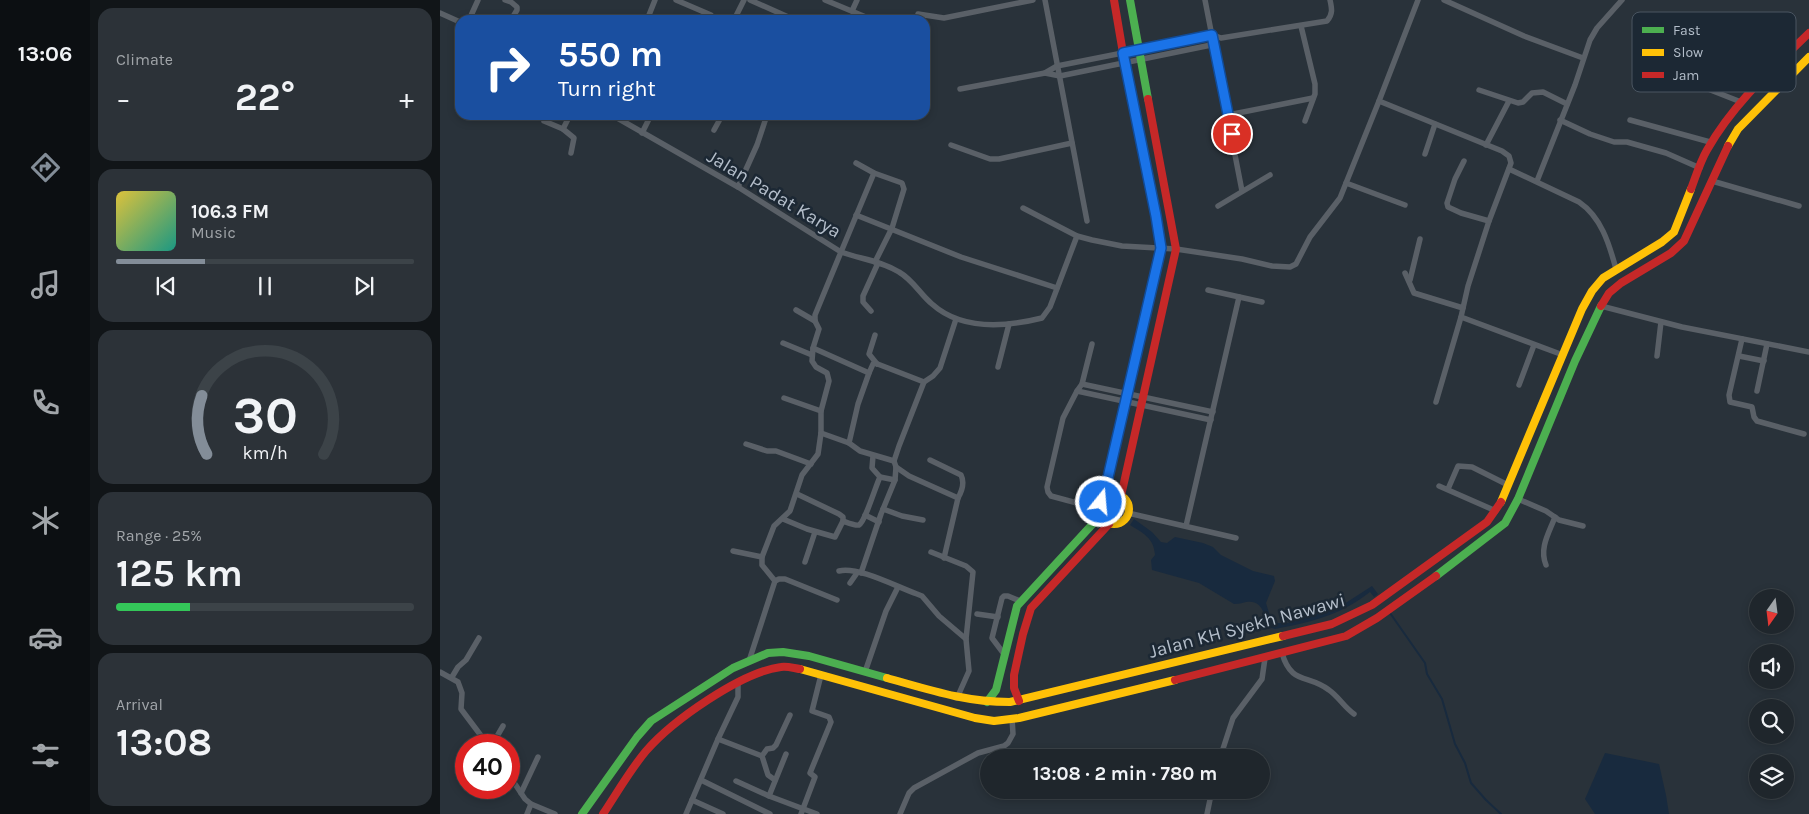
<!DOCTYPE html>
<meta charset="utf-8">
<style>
:root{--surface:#1f262c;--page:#2c3238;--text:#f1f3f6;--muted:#a1a5a9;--line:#3c4348;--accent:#838d98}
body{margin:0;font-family:Karla,sans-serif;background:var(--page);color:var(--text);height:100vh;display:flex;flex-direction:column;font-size:19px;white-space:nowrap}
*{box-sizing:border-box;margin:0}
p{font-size:16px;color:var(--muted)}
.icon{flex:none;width:28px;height:28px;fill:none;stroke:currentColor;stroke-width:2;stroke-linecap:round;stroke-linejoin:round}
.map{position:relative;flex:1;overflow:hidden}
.details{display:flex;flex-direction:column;gap:8px;padding:8px;background:#111518;width:350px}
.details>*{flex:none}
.guide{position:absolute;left:15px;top:15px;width:475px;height:105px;border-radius:15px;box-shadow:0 2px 8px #0003,0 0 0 1px var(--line);background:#1a4fa0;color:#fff;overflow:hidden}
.needle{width:32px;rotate:194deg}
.fabs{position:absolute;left:1309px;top:589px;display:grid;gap:10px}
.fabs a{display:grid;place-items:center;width:45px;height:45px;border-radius:50%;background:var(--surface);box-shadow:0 2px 8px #0003,0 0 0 1px var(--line);font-size:25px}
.speed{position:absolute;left:15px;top:734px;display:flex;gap:10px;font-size:25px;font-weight:700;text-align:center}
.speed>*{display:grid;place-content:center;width:65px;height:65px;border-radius:50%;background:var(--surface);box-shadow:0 2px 8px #0003,0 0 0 1px var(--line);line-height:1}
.speed .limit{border:8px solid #d22;background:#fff;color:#111}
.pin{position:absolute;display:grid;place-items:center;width:42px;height:42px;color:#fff;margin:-21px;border:2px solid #fff;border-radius:50%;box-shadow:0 1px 5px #0007}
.me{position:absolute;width:55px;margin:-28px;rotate:17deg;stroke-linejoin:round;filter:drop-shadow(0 0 4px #0008)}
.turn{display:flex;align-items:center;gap:18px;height:105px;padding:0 20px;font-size:22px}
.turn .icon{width:65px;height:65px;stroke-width:2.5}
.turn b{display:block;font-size:35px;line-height:42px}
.big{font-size:38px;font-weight:700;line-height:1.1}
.details .widget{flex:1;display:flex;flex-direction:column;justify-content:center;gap:8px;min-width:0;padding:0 18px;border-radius:15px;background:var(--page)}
.details .dial{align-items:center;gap:0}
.dial svg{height:130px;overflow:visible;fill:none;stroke:var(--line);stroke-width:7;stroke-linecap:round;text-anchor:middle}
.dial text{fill:var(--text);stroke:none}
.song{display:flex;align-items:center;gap:15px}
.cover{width:60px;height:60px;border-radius:8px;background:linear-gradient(135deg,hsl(50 70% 55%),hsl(170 70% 35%))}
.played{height:5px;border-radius:2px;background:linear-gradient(90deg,var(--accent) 30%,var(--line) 30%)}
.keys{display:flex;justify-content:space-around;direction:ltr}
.heat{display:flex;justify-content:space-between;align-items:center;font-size:28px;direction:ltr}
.charge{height:8px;border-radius:4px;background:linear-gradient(90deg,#34c759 25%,var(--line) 0)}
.trip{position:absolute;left:540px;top:749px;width:290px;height:50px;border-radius:25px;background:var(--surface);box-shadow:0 2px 8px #0003,0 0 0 1px var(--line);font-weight:700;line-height:50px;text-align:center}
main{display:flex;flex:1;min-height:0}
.dock{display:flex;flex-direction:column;width:90px;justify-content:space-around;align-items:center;background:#0c0f12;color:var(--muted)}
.dock .icon{width:35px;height:35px}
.dock .selected{color:var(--accent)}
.dock b{font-size:22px;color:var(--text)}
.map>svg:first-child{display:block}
.water{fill:#182a3e}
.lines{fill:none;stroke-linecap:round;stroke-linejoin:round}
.stream{stroke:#182a3e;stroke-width:2}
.street{stroke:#5a6067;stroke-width:5.5}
.fast{stroke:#4caf50;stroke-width:8}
.slow{stroke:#ffc107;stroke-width:8}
.jam{stroke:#c62828;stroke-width:8}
.route-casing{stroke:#114b97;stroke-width:12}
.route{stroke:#1a73e8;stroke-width:9}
.labels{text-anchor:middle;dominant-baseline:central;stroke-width:5;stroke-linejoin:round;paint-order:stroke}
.street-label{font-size:19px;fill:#b4beca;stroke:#1c2834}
.key{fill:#1c2834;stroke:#4a5561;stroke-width:1}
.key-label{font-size:14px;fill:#b4beca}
</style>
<main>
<nav class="dock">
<b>13:06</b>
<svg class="icon selected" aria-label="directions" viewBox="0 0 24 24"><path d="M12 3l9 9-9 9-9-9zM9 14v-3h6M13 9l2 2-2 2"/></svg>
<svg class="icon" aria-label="music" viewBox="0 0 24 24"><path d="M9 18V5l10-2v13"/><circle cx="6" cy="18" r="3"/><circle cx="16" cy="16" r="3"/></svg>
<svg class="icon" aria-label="phone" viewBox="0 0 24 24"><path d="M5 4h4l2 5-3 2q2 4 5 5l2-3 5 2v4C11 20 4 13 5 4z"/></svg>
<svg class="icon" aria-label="climate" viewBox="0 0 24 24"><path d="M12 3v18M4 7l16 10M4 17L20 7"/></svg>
<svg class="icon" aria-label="car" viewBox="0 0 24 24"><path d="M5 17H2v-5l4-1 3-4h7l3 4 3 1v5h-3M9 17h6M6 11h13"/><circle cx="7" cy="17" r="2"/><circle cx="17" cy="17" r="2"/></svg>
<svg class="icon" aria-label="filters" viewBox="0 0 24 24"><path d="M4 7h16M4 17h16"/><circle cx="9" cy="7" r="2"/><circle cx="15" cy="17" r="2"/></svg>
</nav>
<section class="details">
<div class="widget"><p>Climate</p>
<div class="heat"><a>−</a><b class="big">22°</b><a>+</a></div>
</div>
<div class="widget">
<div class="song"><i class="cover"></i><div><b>106.3 FM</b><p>Music</p></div></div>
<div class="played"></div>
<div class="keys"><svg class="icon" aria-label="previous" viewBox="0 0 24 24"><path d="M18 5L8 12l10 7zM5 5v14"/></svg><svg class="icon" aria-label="pause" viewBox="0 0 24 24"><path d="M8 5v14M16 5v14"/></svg><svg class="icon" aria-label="next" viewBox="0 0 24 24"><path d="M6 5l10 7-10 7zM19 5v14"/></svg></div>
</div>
<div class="widget dial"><svg viewBox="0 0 100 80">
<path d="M14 69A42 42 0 1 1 86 69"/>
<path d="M14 69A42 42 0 0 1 11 33" stroke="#838d98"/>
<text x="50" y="56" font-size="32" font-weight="700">30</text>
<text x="50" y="72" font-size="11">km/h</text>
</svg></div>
<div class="widget"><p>Range · 25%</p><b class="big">125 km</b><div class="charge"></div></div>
<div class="widget"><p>Arrival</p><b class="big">13:08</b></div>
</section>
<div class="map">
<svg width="1369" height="814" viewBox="0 0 1369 814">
<rect width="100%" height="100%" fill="#29323a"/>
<g class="water">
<path d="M694,519L712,532L721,542L727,543L735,537L763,543L773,547L781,555L813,571L834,576L835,581L826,603L832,623H848L901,606L932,586L938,594L934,597L930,592C923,597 915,603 907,607C888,618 857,625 835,629L828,627C824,615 823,599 806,602C802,603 799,604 794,604L759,583L712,570L711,560L715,555C714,538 703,533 690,525Z"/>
<polygon points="1165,753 1219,764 1226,795 1229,814 1155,814 1145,799"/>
</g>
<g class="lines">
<polyline class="stream" points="950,613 985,663 987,674 1002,699 1015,744 1025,763 1031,783 1046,800 1061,814"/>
<g class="street">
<polyline points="65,0 71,2 77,7 77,10 71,20"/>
<polyline points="236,0 271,15"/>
<polyline points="310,0 355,20"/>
<polyline points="385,0 433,20"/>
<polyline points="605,0 647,221"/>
<polyline points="765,0 802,191"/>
<polyline points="978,0 939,101 1062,151 1069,156 1071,163 1049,221 1028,286 1021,317 1123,355"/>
<polyline points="1004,0 1084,36 1143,58"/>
<polyline points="412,11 417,0"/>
<polyline points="0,13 20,22"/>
<polyline points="478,14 504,18 593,0"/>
<polyline points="29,20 38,0"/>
<polyline points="207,20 215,0"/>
<polyline points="294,20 304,0"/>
<polyline points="861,26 875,84 875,94 865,121"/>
<polyline points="605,73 620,76 776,44"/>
<polyline points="1230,74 1301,102"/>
<path d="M520,89L605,73L617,66L773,35L781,38L887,21C893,14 892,9 890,0"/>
<polyline points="1039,90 1078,103 1083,102 1092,93 1103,92 1127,104"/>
<polyline points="130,115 123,129 134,138 131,153"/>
<polyline points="172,115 298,187 401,252 375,315 375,321 379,329 373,348 372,361 376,367 387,373 389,381 381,411 381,433 378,454 362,475 350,511 334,526 322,557 322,565 335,581 309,661"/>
<polyline points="788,115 873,98"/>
<polyline points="1120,120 1150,134 1174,142 1187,142 1226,153 1260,168"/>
<polyline points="1190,120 1270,142"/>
<polyline points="104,121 123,129"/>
<polyline points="274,130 279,121 280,115"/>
<polyline points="202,133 211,115"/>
<polyline points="511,145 550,159 559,159 632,143"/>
<polyline points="1046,145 1069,101"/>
<polyline points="985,154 995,124"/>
<polyline points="1024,161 1015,179 1007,203 1008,207 1021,213 1049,221"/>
<polyline points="416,163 434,173 462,183 464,189 452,228 435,262"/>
<path d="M1069,169L1139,202C1161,217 1169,243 1176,269"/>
<path d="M434,173L401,252C420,259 442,261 459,272C473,280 480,294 492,304C522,331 566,327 602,318L610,307L637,236"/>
<polyline points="1097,181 1135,85 1150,40 1157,28 1182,0"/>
<polyline points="1272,181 1359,206"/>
<polyline points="906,183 965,205"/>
<polyline points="298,187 317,145 327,115"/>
<polyline points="778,206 830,175"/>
<polyline points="583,208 637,236 652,240 682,246 736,249 802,259 832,266 850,267 856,264 870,237 900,198 939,101"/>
<polyline points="416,215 521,257 617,288"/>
<polyline points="965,273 974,293 1023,308"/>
<polyline points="970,280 980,239"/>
<polyline points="768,290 822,302"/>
<polyline points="1161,306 1242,327 1369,352"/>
<polyline points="356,310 375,321"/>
<polyline points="431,311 423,302 423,296 438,263"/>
<polyline points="435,335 429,354 437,364"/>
<polyline points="1302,339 1289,395 1290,402 1312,407 1314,417 1317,421 1364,434"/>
<polyline points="343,343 372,355"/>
<polyline points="652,344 642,384 637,391 623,418 607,487 608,492 611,496 659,509"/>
<polyline points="373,348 429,373 418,404 409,443 420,451 454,461"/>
<polyline points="1217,356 1221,322"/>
<polyline points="1299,356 1324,361"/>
<polyline points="558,367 569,324"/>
<polyline points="429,373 433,364 435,363 484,382"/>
<polyline points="642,384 773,412"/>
<polyline points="1079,385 1094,345"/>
<polyline points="637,391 771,420"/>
<polyline points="1317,391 1327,344"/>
<polyline points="344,398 381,411"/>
<polyline points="996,402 1021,317"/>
<polyline points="381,433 409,443"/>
<polyline points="306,444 327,451 336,451 371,464"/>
<polyline points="433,456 432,468 440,477"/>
<path d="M490,460L521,475C525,483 522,491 518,498L504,558"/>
<polyline points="456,467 469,476 518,498"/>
<polyline points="999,486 1056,511"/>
<polyline points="1008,489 1018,466 1032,467 1068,485"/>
<polyline points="357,494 399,514 403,517 403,521"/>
<polyline points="1078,499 1106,511 1119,520 1143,526"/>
<polyline points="443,509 462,516 483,520"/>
<polyline points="688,513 796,538"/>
<polyline points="425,515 439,522"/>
<path d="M343,519L367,529L395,537L403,521C406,522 415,526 419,525C425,522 436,485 440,477L455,480"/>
<polyline points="746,526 799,297"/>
<polyline points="293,551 322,557"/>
<polyline points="491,552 526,566 533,572 526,639 529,671 517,698"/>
<polyline points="365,562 375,532"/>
<path d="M1106,565C1099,548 1109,533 1115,517"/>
<path d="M399,571C418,566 457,587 477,594L482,596L499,616L526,639"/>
<polyline points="421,573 441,514 455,480 456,467 454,461 459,446 484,382 493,376 500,368 516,319"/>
<polyline points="335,581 339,579 345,579 397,600"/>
<polyline points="410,583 417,573"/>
<polyline points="537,614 558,617"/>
<path d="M842,653C851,685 868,674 889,690C898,696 904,707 914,714"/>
<polyline points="564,654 552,638 562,598 564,596 568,596 580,601"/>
<polyline points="0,672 18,682 22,693 21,709 48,745"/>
<polyline points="425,672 446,611 458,587"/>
<polyline points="12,677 18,667 26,660 39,638"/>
<polyline points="278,739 322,756 327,749 333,748 336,745 350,715"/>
<polyline points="52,745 63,726"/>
<polyline points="322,756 328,775 335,780"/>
<polyline points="780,758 793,718 822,679 825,658"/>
<polyline points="69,775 85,799 91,804 115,814"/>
<polyline points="261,780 330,814"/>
<polyline points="296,781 329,796 377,814"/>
<polyline points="81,793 98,757"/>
<polyline points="329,796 346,754"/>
<polyline points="252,800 283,814"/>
<polyline points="87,814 91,804"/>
<polyline points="246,814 278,739 298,697 298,684"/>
<polyline points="361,814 375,777 370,773 391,722 389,717 372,711 381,675"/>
<polyline points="460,814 469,793 474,788 538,753 564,746 568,743 573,734 572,718"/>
<polyline points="767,814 772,790"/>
</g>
<g class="fast">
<polyline points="690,0 708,99"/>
<polyline points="996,576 1065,523 1078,499 1135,361 1161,306"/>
<polyline points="547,702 556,690 577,606 660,516"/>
<polyline points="142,814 197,737 211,721 293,668 328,653 343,652 369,656 447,678"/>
</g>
<g class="slow">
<polyline points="1288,146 1298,129 1369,57"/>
<circle cx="674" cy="509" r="15"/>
<polyline points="663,499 716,269"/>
<polyline points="1061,502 1142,309 1152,291 1163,278 1222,242 1234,232 1251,189"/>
<polyline points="360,669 535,718 554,721 579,718 735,680"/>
<path d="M447,678C490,690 525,702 570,702L843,636"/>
</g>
<g class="jam">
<polyline points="674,0 683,53 719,230 721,248 716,269"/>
<path d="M1251,189C1256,176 1260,162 1267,150C1293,104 1332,69 1369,33"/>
<polyline points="1161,306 1169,293 1181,283 1231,253 1244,241 1288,146"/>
<polyline points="681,496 736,249 708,99"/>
<polyline points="843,636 892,624 932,605 1047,522 1061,502"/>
<polyline points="735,680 906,636 937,618 996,576"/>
<polyline points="579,701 574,688 574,675 583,634 591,608 669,524"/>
<path d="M163,814C177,793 190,770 206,751C232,721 301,672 341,667C347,666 353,668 360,669"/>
</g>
</g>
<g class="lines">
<g class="route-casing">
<polyline id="route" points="661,502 663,499 721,248 716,216 683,53 772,35 792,134"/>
</g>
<use href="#route" class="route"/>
</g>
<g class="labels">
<g class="street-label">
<text transform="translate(334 194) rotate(31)">Jalan Padat Karya</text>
<text transform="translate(807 626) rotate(-15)">Jalan KH Syekh Nawawi</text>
</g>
</g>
<rect x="1192" y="12" width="164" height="80" rx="8" class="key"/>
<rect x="1202" y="27" width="22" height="6" fill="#4caf50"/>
<rect x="1202" y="49" width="22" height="7" fill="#ffc107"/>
<rect x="1202" y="72" width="22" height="6" fill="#c62828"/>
<g class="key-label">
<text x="1233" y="35">Fast</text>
<text x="1233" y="57">Slow</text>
<text x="1233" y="80">Jam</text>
</g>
</svg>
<div class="fabs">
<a><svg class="needle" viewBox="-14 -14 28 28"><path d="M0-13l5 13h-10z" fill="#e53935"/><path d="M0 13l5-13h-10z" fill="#a1a5a9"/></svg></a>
<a><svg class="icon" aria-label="sound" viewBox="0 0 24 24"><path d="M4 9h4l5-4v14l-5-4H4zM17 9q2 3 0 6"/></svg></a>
<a><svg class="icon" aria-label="search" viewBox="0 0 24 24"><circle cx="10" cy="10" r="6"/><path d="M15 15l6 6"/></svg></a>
<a><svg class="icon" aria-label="layers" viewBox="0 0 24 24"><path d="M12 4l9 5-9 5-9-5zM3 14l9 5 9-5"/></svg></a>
</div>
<div class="speed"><div class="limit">40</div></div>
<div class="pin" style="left:792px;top:134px;background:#d93025"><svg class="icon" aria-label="arrive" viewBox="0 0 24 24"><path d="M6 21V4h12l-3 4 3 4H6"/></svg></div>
<svg class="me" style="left:661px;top:502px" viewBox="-20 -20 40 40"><circle r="17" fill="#1a73e8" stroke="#fff" stroke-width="3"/><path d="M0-11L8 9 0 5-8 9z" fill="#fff"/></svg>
<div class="trip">13:08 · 2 min · 780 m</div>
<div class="guide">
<div class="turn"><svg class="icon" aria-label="right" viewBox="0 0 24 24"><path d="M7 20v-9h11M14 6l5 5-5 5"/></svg><div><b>550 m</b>Turn right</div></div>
</div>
</div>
</main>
